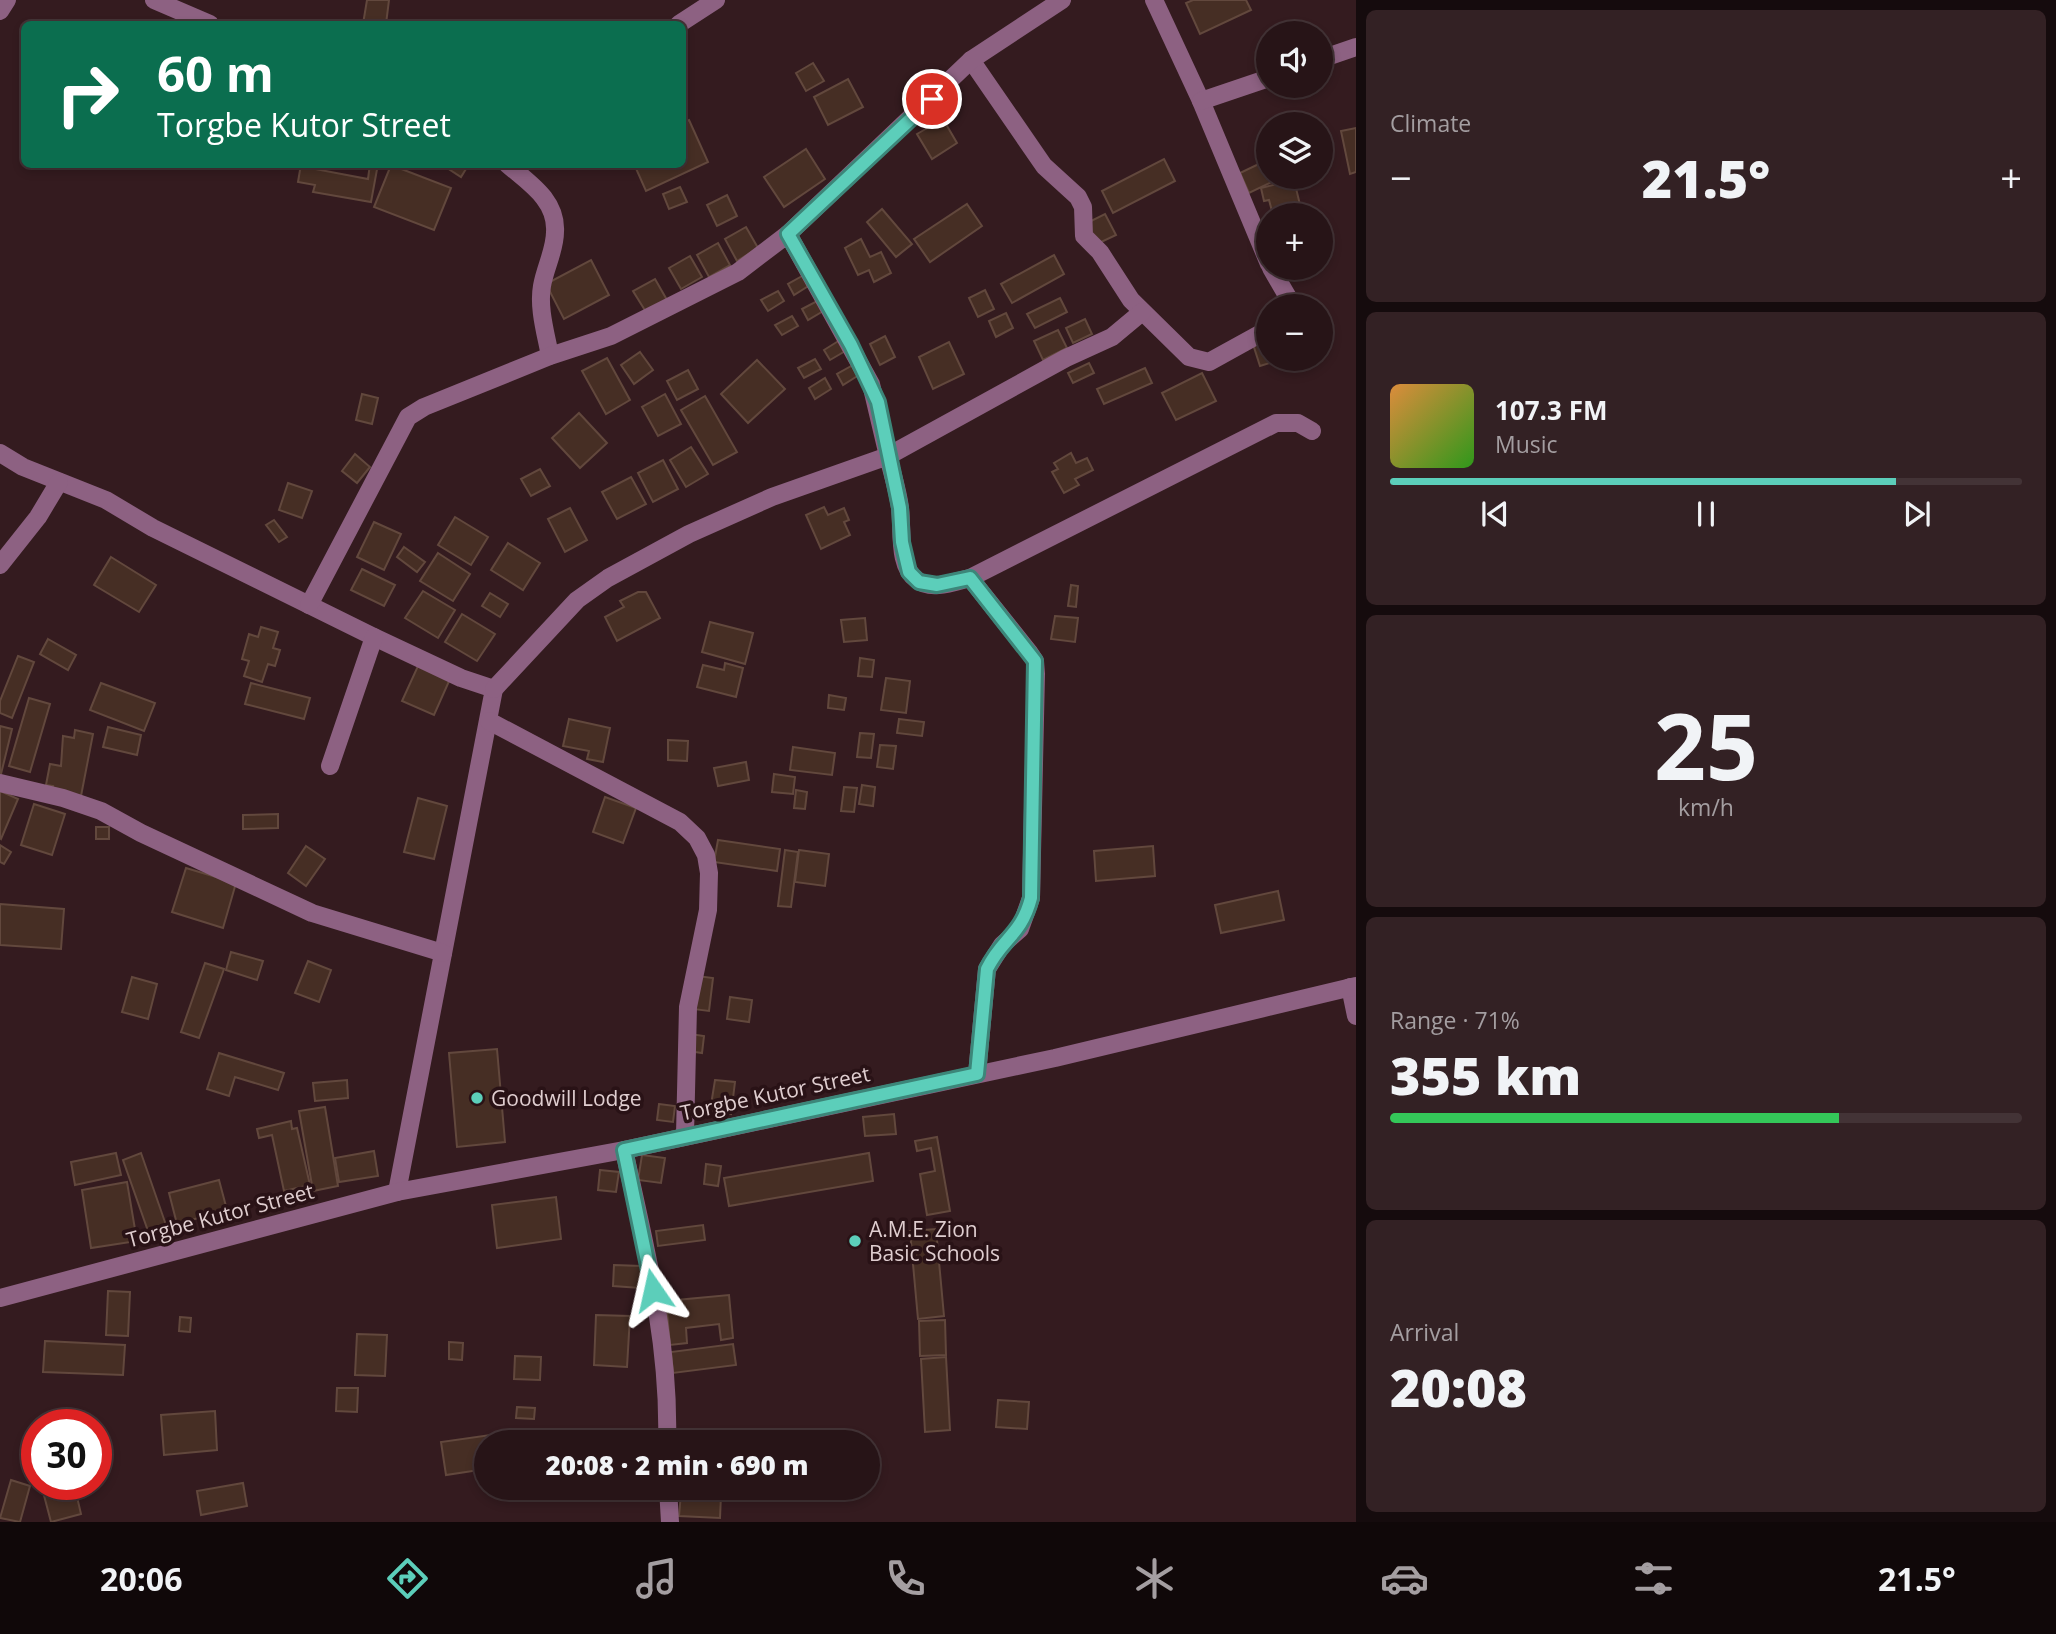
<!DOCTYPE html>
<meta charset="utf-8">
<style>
:root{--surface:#271417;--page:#332124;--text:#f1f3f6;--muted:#a49ea1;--line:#433336;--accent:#5cceba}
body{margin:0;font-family:"Open Sans",sans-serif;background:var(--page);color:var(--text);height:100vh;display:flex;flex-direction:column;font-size:26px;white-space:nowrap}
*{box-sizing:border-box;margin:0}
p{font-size:23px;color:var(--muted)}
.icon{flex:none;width:38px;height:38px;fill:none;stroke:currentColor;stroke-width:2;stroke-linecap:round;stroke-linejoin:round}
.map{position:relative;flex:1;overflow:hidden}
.drawer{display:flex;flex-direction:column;gap:10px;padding:10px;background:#150b0d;width:700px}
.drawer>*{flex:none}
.guide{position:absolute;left:21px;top:21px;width:665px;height:147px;border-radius:10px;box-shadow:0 4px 10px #0003,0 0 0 2px var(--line);background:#0b6e4f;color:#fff;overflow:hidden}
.fabs{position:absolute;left:1256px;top:21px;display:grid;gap:14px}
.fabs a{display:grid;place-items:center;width:77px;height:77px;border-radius:50%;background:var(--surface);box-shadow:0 4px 10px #0003,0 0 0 2px var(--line);font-size:35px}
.speed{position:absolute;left:21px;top:1409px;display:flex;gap:14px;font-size:35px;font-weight:700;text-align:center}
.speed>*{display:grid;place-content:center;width:91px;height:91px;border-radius:50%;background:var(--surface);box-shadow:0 4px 10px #0003,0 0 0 2px var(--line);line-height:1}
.speed .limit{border:10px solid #d22;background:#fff;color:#111}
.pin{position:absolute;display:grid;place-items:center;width:60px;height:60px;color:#fff;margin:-30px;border:4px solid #fff;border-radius:50%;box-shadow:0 2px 7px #0007}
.me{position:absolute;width:77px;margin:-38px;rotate:349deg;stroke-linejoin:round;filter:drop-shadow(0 0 5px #0008)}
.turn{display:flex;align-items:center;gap:24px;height:147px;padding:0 21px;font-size:32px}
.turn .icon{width:91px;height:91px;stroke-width:2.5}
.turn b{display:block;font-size:49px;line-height:60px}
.big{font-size:52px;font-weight:800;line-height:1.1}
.drawer .tile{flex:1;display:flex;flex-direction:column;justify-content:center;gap:10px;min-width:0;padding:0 24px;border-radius:10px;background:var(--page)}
.drawer .dial{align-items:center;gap:0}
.dial b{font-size:91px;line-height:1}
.song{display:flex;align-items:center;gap:21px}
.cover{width:84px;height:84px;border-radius:10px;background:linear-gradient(135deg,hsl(30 70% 55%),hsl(110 70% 35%))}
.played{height:7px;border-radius:4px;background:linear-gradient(90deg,var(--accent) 80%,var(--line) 80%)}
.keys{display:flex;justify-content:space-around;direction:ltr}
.heat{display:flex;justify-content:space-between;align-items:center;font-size:38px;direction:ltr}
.charge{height:10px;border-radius:5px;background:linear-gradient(90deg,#34c759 71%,var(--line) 0)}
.trip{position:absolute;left:474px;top:1430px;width:406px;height:70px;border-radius:35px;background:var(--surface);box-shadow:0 4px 10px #0003,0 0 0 2px var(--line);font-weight:800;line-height:70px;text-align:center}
.tab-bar{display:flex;height:112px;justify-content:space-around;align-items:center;background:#100809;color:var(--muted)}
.tab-bar .icon{width:49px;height:49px}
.tab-bar .selected{color:var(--accent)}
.tab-bar b{font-size:32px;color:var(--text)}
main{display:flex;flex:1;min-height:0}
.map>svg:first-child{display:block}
.building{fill:#462e24;stroke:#62483d;stroke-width:2}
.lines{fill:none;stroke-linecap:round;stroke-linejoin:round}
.minor{stroke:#8d6182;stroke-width:18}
.route-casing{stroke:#3c8679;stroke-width:18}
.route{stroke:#5cceba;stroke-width:12}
.poi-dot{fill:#5cceba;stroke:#291216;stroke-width:2.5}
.labels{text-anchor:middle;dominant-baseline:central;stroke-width:7;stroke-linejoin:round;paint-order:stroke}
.street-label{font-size:21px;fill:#dfcdcf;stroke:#291216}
.poi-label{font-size:21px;fill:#dfcdcf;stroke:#291216;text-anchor:start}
</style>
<main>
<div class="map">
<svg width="1356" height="1522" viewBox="0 0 1356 1522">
<rect width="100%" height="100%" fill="#341b1f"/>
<g class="building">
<polygon points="367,0 389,0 386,24 363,24"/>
<polygon points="1193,0 1246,0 1251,10 1200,34 1186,3"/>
<polygon points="813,63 824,81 806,91 796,73"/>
<polygon points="848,79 863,107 828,125 814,97"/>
<polygon points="943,119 957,143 932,159 917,134"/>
<polygon points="689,120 708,162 646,191 634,164 682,164 682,123"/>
<polygon points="1356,128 1356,172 1350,174 1341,131"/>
<polygon points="806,149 825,179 784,207 764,177"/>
<polygon points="1164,159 1175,181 1113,213 1102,191"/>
<polygon points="1267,160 1269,177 1276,180 1249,193 1240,173"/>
<polygon points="301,164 316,164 315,169 368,179 370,164 378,164 371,202 313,192 315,185 298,182"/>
<polygon points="441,164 469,164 461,177"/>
<polygon points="391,165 451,188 434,230 374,207"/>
<polygon points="1294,180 1302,213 1273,215 1269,200 1264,201 1261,188"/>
<polygon points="680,187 687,202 669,209 663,194"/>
<polygon points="727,195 737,216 717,226 707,205"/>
<polygon points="967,204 982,226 930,262 914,239"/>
<polygon points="882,209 912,244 896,257 867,222"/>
<polygon points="1105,214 1116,235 1097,244 1087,223"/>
<polygon points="746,227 758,248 737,261 725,239"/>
<polygon points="861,239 870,257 881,252 891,273 874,282 869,270 858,275 845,248"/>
<polygon points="718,243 730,265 709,277 697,255"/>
<polygon points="1054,255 1064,274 1012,303 1001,284"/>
<polygon points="690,256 702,277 681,289 669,268"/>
<polygon points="591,260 609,295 564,319 546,284"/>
<polygon points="804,275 810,285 794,295 788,284"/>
<polygon points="655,279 667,300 646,312 633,291"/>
<polygon points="985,290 994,309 978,317 969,298"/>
<polygon points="778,291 784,301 768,311 761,300"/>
<polygon points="1060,298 1067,312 1035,328 1027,314"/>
<polygon points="819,300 825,310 808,320 802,309"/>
<polygon points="1006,313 1013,328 996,337 989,321"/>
<polygon points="792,316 798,326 782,335 775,325"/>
<polygon points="1085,319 1092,334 1073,343 1066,328"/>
<polygon points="1058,330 1067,348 1043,360 1034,341"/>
<polygon points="1269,335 1269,359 1282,359 1260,366 1252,341"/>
<polygon points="885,336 895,357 880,365 870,344"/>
<polygon points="840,340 847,350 830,360 824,350"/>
<polygon points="949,342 964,374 933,389 919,357"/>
<polygon points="640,352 653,370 634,384 621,365"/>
<polygon points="607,358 630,400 606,414 582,371"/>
<polygon points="815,359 821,369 804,378 798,368"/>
<polygon points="757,360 785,389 748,423 721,394"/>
<polygon points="1089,363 1094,373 1073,383 1068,373"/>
<polygon points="853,365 859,375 843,385 837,374"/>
<polygon points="1145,368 1152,383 1104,404 1097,389"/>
<polygon points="688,370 698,389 677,400 667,381"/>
<polygon points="1202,373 1216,401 1176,420 1162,393"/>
<polygon points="825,378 831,389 815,399 809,388"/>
<polygon points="362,394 378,398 372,424 356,420"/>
<polygon points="665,394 681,424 658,436 642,407"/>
<polygon points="705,396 737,452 713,465 681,410"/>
<polygon points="579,413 607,443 580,468 552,438"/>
<polygon points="691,447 708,474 686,487 670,460"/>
<polygon points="1071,453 1076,463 1087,458 1093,470 1075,479 1079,485 1064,493 1052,472 1058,469 1054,463"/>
<polygon points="355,454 370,467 357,483 342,471"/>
<polygon points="663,460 678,489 653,502 638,473"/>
<polygon points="540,469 550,486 531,496 521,479"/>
<polygon points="631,477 646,504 617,519 602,492"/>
<polygon points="288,483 312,491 302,518 279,510"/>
<polygon points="824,507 828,515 844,508 849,520 844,522 850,535 821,549 806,515"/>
<polygon points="570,508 587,540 565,552 548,519"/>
<polygon points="455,517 488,537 471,565 438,545"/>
<polygon points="274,520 287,537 279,542 266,525"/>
<polygon points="374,522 401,534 384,570 357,557"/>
<polygon points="508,543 540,563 523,590 491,570"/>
<polygon points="404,547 425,562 417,572 397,557"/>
<polygon points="438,553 470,574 453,601 420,581"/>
<polygon points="111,557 156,585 139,612 94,585"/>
<polygon points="362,569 395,585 384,606 351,590"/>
<polygon points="1071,585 1078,586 1076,607 1068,606"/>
<polygon points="423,591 455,610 438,638 405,618"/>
<polygon points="638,592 646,592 660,618 617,641 605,617 624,607 620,601"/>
<polygon points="490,593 508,604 500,617 482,606"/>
<polygon points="462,614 495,634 477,661 445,642"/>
<polygon points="1055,616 1078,618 1075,642 1051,639"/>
<polygon points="865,618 867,640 844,642 841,620"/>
<polygon points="710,622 753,633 745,664 702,652"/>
<polygon points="261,627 278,632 273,648 280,650 275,666 268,664 262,682 244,676 249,661 242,659 249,634 258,637"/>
<polygon points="48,639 76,655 68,670 40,654"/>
<polygon points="18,656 34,662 12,718 0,713 0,701"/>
<polygon points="860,658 874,660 872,677 858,676"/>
<polygon points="725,663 743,668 736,697 697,687 703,665 724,670"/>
<polygon points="418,666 450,679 434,715 402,701"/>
<polygon points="886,678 910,681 906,713 881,710"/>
<polygon points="101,683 155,703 144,731 90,710"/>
<polygon points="251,683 310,698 304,719 245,704"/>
<polygon points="829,695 846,698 844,710 828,708"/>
<polygon points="29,698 50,704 30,772 9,766"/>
<polygon points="569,719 610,728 603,762 587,759 589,751 563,746"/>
<polygon points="899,719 924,722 922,736 897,733"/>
<polygon points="0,726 12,729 1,774 0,774"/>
<polygon points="108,727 141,735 137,755 103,747"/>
<polygon points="75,730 93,734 81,796 52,791 53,786 46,785 50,764 61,766 63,736 74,738"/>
<polygon points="860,733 874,734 871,758 857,757"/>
<polygon points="668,740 688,741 687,761 668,760"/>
<polygon points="880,745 896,746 893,769 877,767"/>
<polygon points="793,747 835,753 832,775 790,770"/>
<polygon points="746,762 749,780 718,786 714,768"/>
<polygon points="774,774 795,777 793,794 772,792"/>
<polygon points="862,785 875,787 873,806 859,804"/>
<polygon points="844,787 857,788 854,812 841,811"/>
<polygon points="796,790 807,792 805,809 794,808"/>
<polygon points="0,791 18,799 1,839 0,838"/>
<polygon points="605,797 636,808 623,843 593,832"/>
<polygon points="418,798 447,806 434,859 404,852"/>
<polygon points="34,804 65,814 52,855 21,845"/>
<polygon points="278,814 278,828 243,829 243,815"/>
<rect x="96" y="827" width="13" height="12"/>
<polygon points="718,840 780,849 777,871 714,862"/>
<polygon points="0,845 11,852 4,864 0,862"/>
<polygon points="306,846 325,859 306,886 288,873"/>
<polygon points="1153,846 1155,876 1096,881 1094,851"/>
<polygon points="785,850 798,852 791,907 778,906"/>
<polygon points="799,850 829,854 825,886 795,882"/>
<polygon points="186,868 236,883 223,928 172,912"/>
<polygon points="1278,891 1284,920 1221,933 1215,905"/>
<polygon points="0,904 64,909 61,949 0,945"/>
<polygon points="231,952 263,961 257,980 226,970"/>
<polygon points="308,961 331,970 319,1002 295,993"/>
<polygon points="205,963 224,969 199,1038 181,1032"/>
<polygon points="697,976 713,978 709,1011 693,1009"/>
<polygon points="132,977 157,984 148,1019 122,1012"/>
<polygon points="730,997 752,1000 749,1022 727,1019"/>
<polygon points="690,1034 704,1036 702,1053 688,1051"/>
<polygon points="497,1049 505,1142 457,1147 449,1053"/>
<polygon points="219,1053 284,1073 278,1090 235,1077 229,1096 207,1089"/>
<polygon points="347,1080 348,1098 315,1101 313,1083"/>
<polygon points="715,1080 735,1082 731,1114 710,1111"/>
<polygon points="659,1104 675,1106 673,1122 657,1120"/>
<polygon points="325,1107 338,1186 313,1191 299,1111"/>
<polygon points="894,1114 896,1134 865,1136 863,1117"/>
<polygon points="291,1121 292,1129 297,1128 310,1185 284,1191 272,1135 259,1138 257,1129"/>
<polygon points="937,1137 950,1211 927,1215 920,1174 935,1171 931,1148 917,1151 915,1141"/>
<polygon points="374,1151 378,1176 339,1182 335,1158"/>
<polygon points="116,1153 121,1175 75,1185 71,1162"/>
<polygon points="141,1153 166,1225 148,1231 123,1160"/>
<polygon points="869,1153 873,1181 729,1206 724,1178"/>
<polygon points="642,1155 665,1158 661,1183 638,1180"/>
<polygon points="706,1164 721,1166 718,1186 704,1184"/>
<polygon points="600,1170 619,1172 616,1192 598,1190"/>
<polygon points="219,1180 227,1210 177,1224 169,1193"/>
<polygon points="127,1182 137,1241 91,1248 82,1190"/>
<polygon points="556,1197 561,1239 497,1248 492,1205"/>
<polygon points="703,1225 705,1240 658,1246 656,1231"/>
<polygon points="936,1229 944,1316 918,1319 910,1231"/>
<polygon points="614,1265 641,1266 640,1288 613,1286"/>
<polygon points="108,1291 130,1292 128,1336 106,1335"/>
<polygon points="729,1295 733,1338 721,1340 719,1324 686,1328 687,1343 670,1345 666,1301"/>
<polygon points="596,1315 630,1316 627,1367 594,1365"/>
<polygon points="180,1317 191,1318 190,1332 179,1331"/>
<polygon points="945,1320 946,1355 920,1356 919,1321"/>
<polygon points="357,1334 387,1335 385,1376 355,1375"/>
<polygon points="45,1341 125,1345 123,1375 43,1372"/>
<polygon points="449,1342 463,1343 462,1360 449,1359"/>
<polygon points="733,1344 736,1365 673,1373 671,1352"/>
<polygon points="515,1356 541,1357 540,1380 514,1379"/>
<polygon points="946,1357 950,1430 925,1432 921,1359"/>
<polygon points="337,1388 358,1388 357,1412 336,1411"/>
<polygon points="998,1400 1029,1402 1027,1429 996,1427"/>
<polygon points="517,1407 535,1408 534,1419 516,1418"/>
<polygon points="215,1411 217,1450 164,1455 161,1415"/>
<polygon points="512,1432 514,1442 486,1442 486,1469 446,1475 441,1442"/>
<polygon points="11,1480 30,1486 20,1522 0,1518"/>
<polygon points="243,1483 247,1506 201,1515 197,1491"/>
<polygon points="41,1484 74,1484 81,1514 51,1522"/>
<polygon points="681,1493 721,1495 720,1518 679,1516"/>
</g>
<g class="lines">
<g class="minor">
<polyline points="154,0 210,24"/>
<polyline points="1154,0 1201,101 1269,264"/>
<polyline points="0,11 7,0"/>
<polyline points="679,24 716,0"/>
<polyline points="1321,59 1356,47"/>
<polyline points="971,60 1044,166 1078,197 1083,207 1084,236 1100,252 1131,300 1189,357 1209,362 1269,329"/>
<polyline points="1201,101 1269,78"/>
<path d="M507,164C529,183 557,200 555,232C555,250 545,268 542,286C538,308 546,334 550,356"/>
<polyline points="788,234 971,60 1062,0"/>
<polyline points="1271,268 1293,306"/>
<polyline points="0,453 23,467 106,500 153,528 374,637 461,678 494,689 397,1192"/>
<polyline points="0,565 38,517 59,482"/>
<polyline points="970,578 1029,652 1035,661 1036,674 1031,898 1020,929 1002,945 987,969 977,1074"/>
<polyline points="309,605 408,417 424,407 550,356 611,336 738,272 788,234 871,384 888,456 1066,358 1112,337 1142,312"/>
<path d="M494,689L577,600L608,578L689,534L772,497L888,456C892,473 898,491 900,508C903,530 897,566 917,580C931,591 954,582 970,578L1276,423H1298L1312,431"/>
<polyline points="489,721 680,822 697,838 706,855 709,873 708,910 688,1007 685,1135"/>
<polyline points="330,766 374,637"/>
<polyline points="0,783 63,798 101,811 141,833 312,913 443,953"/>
<polyline points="1350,987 1356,1016"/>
<path d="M624,1150C645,1246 670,1343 667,1442"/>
<polyline points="0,1298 397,1192 624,1150 1055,1058 1356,986"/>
<polyline points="668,1488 670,1522"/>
</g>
</g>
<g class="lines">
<g class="route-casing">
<path id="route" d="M653,1290L624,1150L977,1074L987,969C1002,938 1021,936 1031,898L1035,661L970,578L937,585L919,582L909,572L902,542L900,508L878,402L851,345L788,234L932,99"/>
</g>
<use href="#route" class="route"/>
</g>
<g class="poi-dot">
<circle cx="477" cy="1098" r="7"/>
<circle cx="855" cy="1241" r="7"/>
</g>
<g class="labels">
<g class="street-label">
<text transform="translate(775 1093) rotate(-12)">Torgbe Kutor Street</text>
<text transform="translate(220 1215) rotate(-15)">Torgbe Kutor Street</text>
</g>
<g class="poi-label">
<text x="491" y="1098">Goodwill Lodge</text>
<text x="869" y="1229">A.M.E. Zion<tspan x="869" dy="24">Basic Schools</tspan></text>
</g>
</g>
</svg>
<div class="fabs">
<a><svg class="icon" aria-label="sound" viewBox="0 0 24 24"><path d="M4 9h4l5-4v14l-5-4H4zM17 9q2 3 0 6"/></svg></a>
<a><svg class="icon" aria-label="layers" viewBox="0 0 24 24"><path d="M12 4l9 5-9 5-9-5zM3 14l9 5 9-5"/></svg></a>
<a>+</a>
<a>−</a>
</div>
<div class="speed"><div class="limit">30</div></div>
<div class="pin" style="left:932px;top:99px;background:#d93025"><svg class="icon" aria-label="arrive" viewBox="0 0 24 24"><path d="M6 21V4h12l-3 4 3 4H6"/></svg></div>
<svg class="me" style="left:653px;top:1290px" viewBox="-20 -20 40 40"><path d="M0-17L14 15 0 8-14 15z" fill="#5cceba" stroke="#fff" stroke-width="4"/></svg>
<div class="trip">20:08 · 2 min · 690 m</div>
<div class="guide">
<div class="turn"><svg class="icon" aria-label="right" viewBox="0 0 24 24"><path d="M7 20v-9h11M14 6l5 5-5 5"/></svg><div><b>60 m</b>Torgbe Kutor Street</div></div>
</div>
</div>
<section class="drawer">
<div class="tile"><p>Climate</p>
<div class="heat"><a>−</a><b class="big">21.5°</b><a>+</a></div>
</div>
<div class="tile">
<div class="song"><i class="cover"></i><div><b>107.3 FM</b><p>Music</p></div></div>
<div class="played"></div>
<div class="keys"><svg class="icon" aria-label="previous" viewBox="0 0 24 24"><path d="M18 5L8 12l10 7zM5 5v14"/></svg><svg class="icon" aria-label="pause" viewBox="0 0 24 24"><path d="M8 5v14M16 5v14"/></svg><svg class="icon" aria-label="next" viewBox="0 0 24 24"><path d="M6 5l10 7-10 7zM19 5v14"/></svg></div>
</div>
<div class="tile dial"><b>25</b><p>km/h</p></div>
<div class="tile"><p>Range · 71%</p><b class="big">355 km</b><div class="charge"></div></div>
<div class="tile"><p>Arrival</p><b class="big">20:08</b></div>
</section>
</main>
<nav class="tab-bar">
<b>20:06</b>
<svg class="icon selected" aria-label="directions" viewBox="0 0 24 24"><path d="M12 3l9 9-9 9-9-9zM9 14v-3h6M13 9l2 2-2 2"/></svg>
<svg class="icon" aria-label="music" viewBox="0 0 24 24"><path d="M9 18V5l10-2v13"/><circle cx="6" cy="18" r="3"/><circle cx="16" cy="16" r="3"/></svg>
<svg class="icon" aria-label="phone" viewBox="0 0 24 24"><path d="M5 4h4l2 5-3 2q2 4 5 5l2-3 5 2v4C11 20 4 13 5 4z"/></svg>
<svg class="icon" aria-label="climate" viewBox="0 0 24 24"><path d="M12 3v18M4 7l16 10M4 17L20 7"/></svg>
<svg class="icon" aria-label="car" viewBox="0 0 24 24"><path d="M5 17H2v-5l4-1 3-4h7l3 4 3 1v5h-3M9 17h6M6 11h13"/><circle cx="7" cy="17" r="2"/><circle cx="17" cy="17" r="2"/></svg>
<svg class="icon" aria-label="filters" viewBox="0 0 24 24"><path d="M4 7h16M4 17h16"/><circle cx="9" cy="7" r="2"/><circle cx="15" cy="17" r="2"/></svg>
<b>21.5°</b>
</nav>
